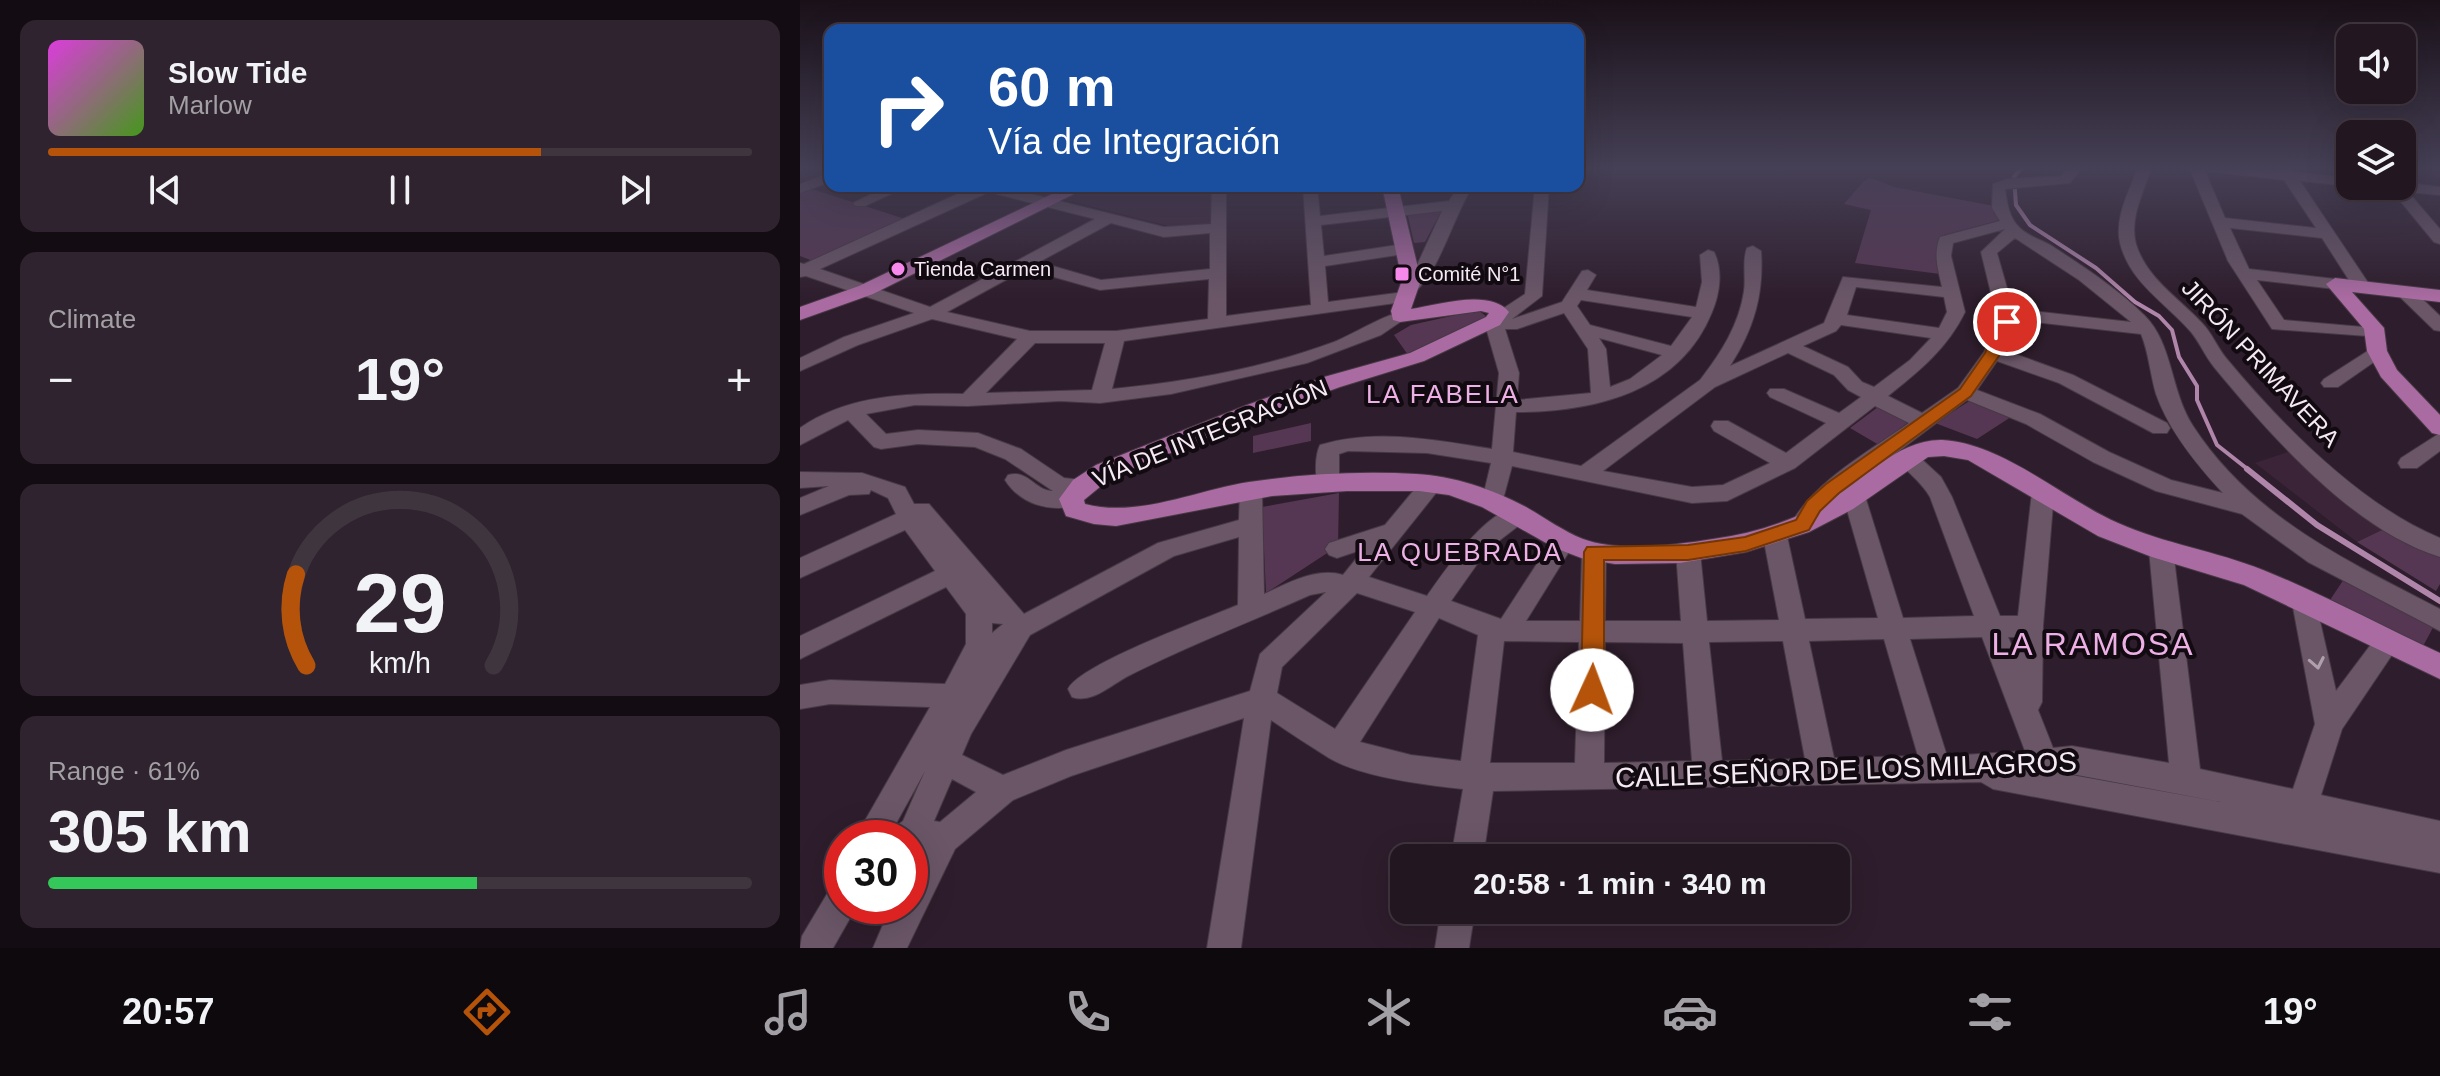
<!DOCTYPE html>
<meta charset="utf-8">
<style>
:root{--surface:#221621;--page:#2e232e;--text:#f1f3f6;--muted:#a29fa5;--line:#3f353f;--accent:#b45309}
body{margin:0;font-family:Arial,sans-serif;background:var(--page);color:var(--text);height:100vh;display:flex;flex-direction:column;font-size:30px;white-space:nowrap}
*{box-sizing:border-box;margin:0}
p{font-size:26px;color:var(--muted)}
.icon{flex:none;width:44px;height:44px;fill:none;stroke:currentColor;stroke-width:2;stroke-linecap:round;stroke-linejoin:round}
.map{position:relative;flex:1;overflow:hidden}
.details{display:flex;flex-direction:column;gap:20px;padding:20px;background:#130c12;width:800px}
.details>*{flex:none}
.top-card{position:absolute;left:24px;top:24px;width:760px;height:168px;border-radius:16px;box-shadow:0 8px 32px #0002,0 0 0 2px var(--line);background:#1a4fa0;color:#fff;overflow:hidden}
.controls{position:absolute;left:1536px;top:24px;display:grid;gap:16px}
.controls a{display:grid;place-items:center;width:80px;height:80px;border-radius:16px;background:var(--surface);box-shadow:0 8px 32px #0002,0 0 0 2px var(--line);font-size:40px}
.speed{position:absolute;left:24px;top:820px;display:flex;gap:16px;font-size:40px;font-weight:700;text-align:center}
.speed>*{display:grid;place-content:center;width:104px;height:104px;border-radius:50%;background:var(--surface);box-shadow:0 8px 32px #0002,0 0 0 2px var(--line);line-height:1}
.speed .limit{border:12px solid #d22;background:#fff;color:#111}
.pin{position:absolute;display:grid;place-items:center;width:68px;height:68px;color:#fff;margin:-34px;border:4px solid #fff;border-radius:50%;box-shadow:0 2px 8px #0007}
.me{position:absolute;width:88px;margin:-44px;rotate:2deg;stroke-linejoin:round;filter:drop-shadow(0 0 6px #0008)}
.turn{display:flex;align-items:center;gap:28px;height:168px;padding:0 32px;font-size:36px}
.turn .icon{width:104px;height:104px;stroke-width:2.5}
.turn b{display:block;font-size:56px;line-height:68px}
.big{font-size:60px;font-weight:600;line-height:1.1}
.details .widget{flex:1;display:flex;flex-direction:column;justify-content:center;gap:12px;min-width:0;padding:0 28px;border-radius:16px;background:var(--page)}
.details .dial{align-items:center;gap:0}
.dial svg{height:208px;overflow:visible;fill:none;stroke:var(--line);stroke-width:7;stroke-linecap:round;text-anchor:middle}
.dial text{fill:var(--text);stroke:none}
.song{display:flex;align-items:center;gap:24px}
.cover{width:96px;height:96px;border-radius:12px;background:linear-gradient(135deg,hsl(300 70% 55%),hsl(100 70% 35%))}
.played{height:8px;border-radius:4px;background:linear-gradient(90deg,var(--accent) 70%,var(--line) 70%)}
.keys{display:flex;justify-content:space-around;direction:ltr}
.heat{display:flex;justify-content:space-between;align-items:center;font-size:44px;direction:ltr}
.charge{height:12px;border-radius:6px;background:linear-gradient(90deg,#34c759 61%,var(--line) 0)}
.trip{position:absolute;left:590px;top:844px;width:460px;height:80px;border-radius:16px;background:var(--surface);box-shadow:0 8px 32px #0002,0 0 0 2px var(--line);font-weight:600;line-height:80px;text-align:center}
.dock{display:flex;height:128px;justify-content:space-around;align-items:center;background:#0e090d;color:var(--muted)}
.dock .icon{width:56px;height:56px}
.dock .on{color:var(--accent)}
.dock b{font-size:36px;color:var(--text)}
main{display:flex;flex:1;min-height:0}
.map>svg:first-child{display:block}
.built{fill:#3b2438}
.green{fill:#563753}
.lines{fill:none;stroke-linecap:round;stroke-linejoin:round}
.stream-far1{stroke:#af85aa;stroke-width:4}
.stream{stroke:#af85aa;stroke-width:6}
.minor-casing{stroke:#473945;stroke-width:2}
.major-casing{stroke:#473945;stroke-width:2}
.minor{fill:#6a5667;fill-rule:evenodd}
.major{fill:#aa6ba2;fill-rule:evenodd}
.oneway{stroke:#b0a0ad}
.route{fill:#b45309;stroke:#753606;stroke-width:2}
.poi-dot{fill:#f788ec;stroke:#120a11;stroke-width:3}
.labels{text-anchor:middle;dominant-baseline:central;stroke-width:8;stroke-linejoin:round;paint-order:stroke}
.far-poi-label{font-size:20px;fill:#f5e9f3;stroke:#120a11;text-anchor:start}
.street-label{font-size:24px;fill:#f5e9f3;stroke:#120a11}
.neighbourhood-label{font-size:26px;letter-spacing:2px;fill:#edb0e5;stroke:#120a11}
.near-street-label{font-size:28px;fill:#f5e9f3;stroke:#120a11}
.near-neighbourhood-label{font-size:32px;letter-spacing:2px;fill:#edb0e5;stroke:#120a11}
</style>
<main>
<section class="details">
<div class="widget">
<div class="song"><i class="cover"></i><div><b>Slow Tide</b><p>Marlow</p></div></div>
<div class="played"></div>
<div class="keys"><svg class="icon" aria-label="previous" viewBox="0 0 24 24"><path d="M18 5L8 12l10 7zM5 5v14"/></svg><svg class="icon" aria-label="pause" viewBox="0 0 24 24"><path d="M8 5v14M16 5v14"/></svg><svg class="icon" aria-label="next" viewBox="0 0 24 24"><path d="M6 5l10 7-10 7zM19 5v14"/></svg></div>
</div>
<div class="widget"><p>Climate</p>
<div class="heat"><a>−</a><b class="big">19°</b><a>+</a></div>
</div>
<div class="widget dial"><svg viewBox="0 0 100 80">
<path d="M14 69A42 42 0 1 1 86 69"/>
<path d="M14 69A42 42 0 0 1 10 34" stroke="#b45309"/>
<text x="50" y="56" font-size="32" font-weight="700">29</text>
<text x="50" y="72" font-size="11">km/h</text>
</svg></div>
<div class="widget"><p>Range · 61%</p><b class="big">305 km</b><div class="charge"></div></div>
</section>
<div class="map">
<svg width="1640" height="948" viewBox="0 0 1640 948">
<rect width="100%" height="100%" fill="#2e1d2c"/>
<g class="built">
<polygon points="290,186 413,186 410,223 373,227 262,199"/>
<polygon points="1494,450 1584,529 1557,542 1455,463"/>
</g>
<g class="green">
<polygon points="1071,178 1094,187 1194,206 1200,220 1144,235 1141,238 1140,274 1055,263 1071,210 1044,204 1064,181"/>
<polygon points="9,188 105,219 13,261 0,256 0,191"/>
<polygon points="643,208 625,242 614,243 607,212"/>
<polygon points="678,310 687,317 608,355 594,335 611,325"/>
<polygon points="1171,400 1214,415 1177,439 1135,423"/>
<polygon points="1082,404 1111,420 1079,445 1050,428"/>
<polygon points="511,423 511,441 453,453 453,436"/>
<polygon points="539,493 538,546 466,593 462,507"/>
<polygon points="1584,529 1640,555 1640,584 1636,591 1557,542"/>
<polygon points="1546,576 1636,622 1622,648 1530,600"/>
</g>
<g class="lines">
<polyline class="stream-far1" points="1222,167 1214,177 1216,205 1230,225 1296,268 1335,302 1359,316 1372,330 1379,357 1397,386 1397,400 1417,445 1450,471"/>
<polyline class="stream" points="1447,469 1517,525 1640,601"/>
<g class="minor-casing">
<g id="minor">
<path d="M1269,167H1283L1270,183L1205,189C1207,203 1209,218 1220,228C1228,236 1242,240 1252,246C1284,267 1318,289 1345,316C1373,344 1370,390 1393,426C1452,517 1547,561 1640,609V631L1508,562L1442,514L1356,491L1293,462L1226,424L1167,400L1047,490H1062L1065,496L1103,618L1174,616L1130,497C1121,481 1106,472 1096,458L1099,453H1115L1141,477L1152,497L1200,616H1218L1232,492L1235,486H1251L1254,492L1243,626L1242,702L1238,710L1253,748L1272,746L1369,763L1349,550L1353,544L1361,541L1369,544L1373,550L1400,769L1493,789L1515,724L1492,602L1496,595L1505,592L1514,595L1536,691L1578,635L1587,632L1596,635L1600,643L1542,729L1521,795L1640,821V873L1193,789L1181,782L693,791L683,858H651L663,789C625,785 561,777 529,758C510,746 490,733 471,720L441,948H407L444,718L271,776L213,800L155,849L107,948H73L91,906H110V869L121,849L110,852V838H90L95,827L103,821L125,771L88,838H55L130,707L30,704L0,709V685L30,680L145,684L166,644V614L146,587L0,659V636L135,571L105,530L0,578V558L96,514L88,498L71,490L69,494L49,495L0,515V498L29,486L0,488V472L62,473L105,487L114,504H129L224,614L358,543L439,520L440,490L443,484H459L462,490L464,594C488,583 517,567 543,575L564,549L537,558L529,555L525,549L529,543L585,525L624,478H640L643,483L640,488L569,577L627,596C644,572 693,498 726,508L730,514L726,520L687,550L651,601L701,619L755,536L763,533L771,536L775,542L726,621H780L782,552L785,546L794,543L803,546L806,552L805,621H881L876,552L879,546L888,543L897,546L900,552L907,621L979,620L963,536L967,530L975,527L983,530L987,536L1005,619L1078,618L1043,496L1046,491L1022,512L1010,531L1002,533L994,531L990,525C1016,480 1067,453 1109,423L1075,406L995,468L927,501L892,503L712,466L701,507H685L682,501L691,463L627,453L548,451L539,454V484L536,489H520C514,479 515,455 520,445C575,428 637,440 692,449L699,373L684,321L725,294L735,186H749L742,296L712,319L762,302L782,271L788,270L796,275L787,290L896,307L902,282L900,255L908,250L914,252C923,270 920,293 912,312C880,392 794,412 716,412L713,452L781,466L900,380C921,353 939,325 944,291C946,277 942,260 947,248L953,246L961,251C964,294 954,329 930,366L1024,323L1043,277L1142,287C1138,269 1133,254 1140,237L1200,221L1192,208L1193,184L1207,179L1261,176ZM1205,229L1181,252L1198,322L1184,352L1158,388L1122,413L1088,396C1119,371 1147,349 1165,312L1151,256L1153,243ZM1215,238L1279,280L1331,322L1213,309L1197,253ZM1056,287L1144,297L1147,312L1139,328L1047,315ZM781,300L892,317L871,346L790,325L777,306ZM764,313L788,349L791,393L717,400L719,373L705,329H717ZM1216,320L1341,334C1349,353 1350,374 1356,394C1369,431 1397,465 1423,493L1371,480L1309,452L1240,414L1177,390L1197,361L1259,383L1353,433H1367L1370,428L1367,423L1273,375L1204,350ZM1041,325L1131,338L1110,360L1074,387L1062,382L1048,367L1003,346L1036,331ZM799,338L862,355L830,379L810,387L806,349ZM988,353L1034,375L1048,390L1061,397L1039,413L984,389H970L967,393L970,397L1026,423L986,453L928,421H914L911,426L914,431L970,463L923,485L892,487L803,471L915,387ZM439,537L438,605C407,618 280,664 268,689L272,697C292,704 311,685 328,676C387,646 450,622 510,595L526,592L460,654L450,691L266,750L203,775L162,755L171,734L230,635L374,556ZM557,593L615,612L535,729L477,693L482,667ZM639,618L678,635L661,761L611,755L560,742ZM192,623L203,624L192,633ZM1182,637L1225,751L1147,756L1110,639ZM1208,637H1217L1216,655ZM1084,639L1118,756L1034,758L1009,641ZM704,641L779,642L775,763H690ZM983,641L1005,759L922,761L909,642ZM805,642L883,643L892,761L804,763ZM1266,774H1272L1421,802ZM152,779L176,792L140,822L134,821Z"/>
<path d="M1338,167H1352C1344,191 1329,218 1336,244C1347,279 1378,297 1402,323C1412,333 1417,347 1426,358C1481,424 1560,505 1640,538V557C1553,530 1471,436 1414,367C1405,356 1400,343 1391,332C1366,303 1330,283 1320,243C1314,217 1330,190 1338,167Z"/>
<path d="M1389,167L1479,170L1478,167H1490L1494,172L1550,178V186L1500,181L1571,287L1568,291H1556L1522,238L1430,228L1449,269L1535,279L1544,284L1535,289L1457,280L1484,320L1575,328L1584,333L1581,337L1472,329L1428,261ZM1405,171L1484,180L1516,228L1425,218Z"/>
<polygon points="30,173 30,182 0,193 0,184"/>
<polygon points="1602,182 1640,187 1640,195 1608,192 1640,229 1640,244 1634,242 1588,186 1602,186"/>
<polygon points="88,186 108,186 65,206 55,206 53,203"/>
<path d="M175,186H199L364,227L411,224L412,186H426V316L511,305L503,186H517L520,216L649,201L659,186H673C653,217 642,265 617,290H605L602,286L612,276L642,211L521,225L524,256L604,244L612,249L604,254L525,266L528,302L604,292L610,293L613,297L610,301L324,341L312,389C387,382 464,368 534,342C550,336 594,309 606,312L609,316L581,335L507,363L371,394L300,403L260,401L168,406L115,405L66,414L86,434L118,430L178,433L221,449L264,478L290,481L293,486L290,491L279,494L282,499L279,505C251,513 221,505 205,480L208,475C228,469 235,491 253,491L205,459L175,447L118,444L81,449L74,447L48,420L0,445V428C47,395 108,393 163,394L217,339L132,319L58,345L0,371V358L44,337L114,313L6,276L0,277V263L4,264ZM189,192L295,219L130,307L20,269ZM311,223L364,237L410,233V269L301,280L239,262ZM226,269L300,290L409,279L408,319L316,331H230L147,312ZM235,343H305L292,390L186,393Z"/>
<polygon points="1605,287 1611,288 1640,316 1640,331 1634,330 1599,296 1596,292"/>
<polygon points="1577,345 1584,347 1586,351 1584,355 1538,387 1524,387 1521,383 1524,379"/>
<polygon points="1640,433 1640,451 1617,468 1601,468 1598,463 1601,458"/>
<polygon points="42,884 42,906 57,906 33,948 0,948 2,936 30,889"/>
<polygon points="641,910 675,910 669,948 635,948"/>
</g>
</g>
<g class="major-casing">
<g id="major">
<polygon points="269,186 290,186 73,294 0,320 0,307 59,286"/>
<path d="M582,186H598L621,280L611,309C637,305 690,288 709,312L700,325L624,361L540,387L463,415L312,477L284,500L285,504C338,518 397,490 449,482C503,474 561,471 616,474C654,476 692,489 726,507C745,518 763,531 783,539C817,552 877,545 913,539C951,534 988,522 1023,504C1061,484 1096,439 1142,440C1203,443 1263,499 1318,523C1365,544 1416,551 1463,570C1523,594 1581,626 1640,653V679L1444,585L1352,557L1298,536L1168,460L1144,456L1128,457L1053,509L1009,532L946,552L880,563L815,564L784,559L755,548L682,507L649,495L619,491H547L472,496L316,526L294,524L266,516L259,499L273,480L296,465L447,405L524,377L610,353L686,317L689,313L681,311L600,322L593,320L591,311L602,280Z"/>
<polygon points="1535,278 1640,290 1640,302 1552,292 1584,328 1587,351 1597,370 1640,415 1640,435 1632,433 1581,377 1567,351 1564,329 1526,284"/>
</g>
</g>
<use href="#minor" class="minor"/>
<use href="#major" class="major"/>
</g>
<defs><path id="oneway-chevron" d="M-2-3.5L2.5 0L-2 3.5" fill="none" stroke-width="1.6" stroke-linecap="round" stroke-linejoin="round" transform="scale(2)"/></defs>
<use class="oneway" href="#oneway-chevron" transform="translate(1517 663) rotate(79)"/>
<linearGradient id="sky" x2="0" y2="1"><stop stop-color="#191018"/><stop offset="0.56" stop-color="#464056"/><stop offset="1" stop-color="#464056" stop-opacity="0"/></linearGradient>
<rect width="1640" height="300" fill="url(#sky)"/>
<polygon class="route" points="1207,318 1214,322 1201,353 1171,396 1039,493 1020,511 1009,530 946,551 888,560 804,560 804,690 800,697 792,700 784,697 781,690 784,552 787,547 888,545 945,537 996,520 1007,501 1026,484 1160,389 1185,353 1199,322"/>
<g class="poi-dot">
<circle cx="98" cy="269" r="8"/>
<rect x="594" y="266" width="16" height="16" rx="4"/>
</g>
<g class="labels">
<g class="far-poi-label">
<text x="114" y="269">Tienda Carmen</text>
<text x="618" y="274">Comité N°1</text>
</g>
<g class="street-label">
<text transform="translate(1461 363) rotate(47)">JIRÓN PRIMAVERA</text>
<text transform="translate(410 433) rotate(-22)">VÍA DE INTEGRACIÓN</text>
</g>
<g class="neighbourhood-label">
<text x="643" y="394">LA FABELA</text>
<text x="660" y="552">LA QUEBRADA</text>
</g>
<g class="near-street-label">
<text transform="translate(1046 770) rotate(-2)">CALLE SEÑOR DE LOS MILAGROS</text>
</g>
<g class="near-neighbourhood-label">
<text x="1293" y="644">LA RAMOSA</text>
</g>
</g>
</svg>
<div class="controls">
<a><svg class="icon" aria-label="sound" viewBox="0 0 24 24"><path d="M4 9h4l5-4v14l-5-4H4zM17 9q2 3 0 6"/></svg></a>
<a><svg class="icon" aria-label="layers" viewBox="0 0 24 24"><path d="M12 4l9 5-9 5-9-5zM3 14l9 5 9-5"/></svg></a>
</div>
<div class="speed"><div class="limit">30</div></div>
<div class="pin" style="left:1207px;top:322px;background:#d93025"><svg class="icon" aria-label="arrive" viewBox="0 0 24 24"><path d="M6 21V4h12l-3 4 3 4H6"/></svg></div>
<svg class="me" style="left:792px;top:690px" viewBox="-20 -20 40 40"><circle r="19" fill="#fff"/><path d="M0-13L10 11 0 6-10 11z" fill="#b45309"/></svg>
<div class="trip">20:58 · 1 min · 340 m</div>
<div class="top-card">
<div class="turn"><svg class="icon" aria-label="right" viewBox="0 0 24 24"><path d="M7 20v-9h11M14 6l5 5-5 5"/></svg><div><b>60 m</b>Vía de Integración</div></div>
</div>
</div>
</main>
<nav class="dock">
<b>20:57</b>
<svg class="icon on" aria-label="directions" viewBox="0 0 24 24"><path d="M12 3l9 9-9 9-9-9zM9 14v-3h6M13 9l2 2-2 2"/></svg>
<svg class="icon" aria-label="music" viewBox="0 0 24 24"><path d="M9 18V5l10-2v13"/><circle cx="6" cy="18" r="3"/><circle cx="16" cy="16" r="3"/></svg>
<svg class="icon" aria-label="phone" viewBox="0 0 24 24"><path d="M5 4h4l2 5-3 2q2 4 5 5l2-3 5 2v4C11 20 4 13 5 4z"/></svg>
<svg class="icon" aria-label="climate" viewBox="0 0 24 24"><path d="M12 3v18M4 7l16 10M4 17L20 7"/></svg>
<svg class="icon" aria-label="car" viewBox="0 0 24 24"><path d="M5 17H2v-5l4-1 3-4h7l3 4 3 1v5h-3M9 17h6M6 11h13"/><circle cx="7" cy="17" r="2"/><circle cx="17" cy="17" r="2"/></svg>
<svg class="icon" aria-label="filters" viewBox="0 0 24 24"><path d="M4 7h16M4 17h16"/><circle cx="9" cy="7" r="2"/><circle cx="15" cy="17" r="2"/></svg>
<b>19°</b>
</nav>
